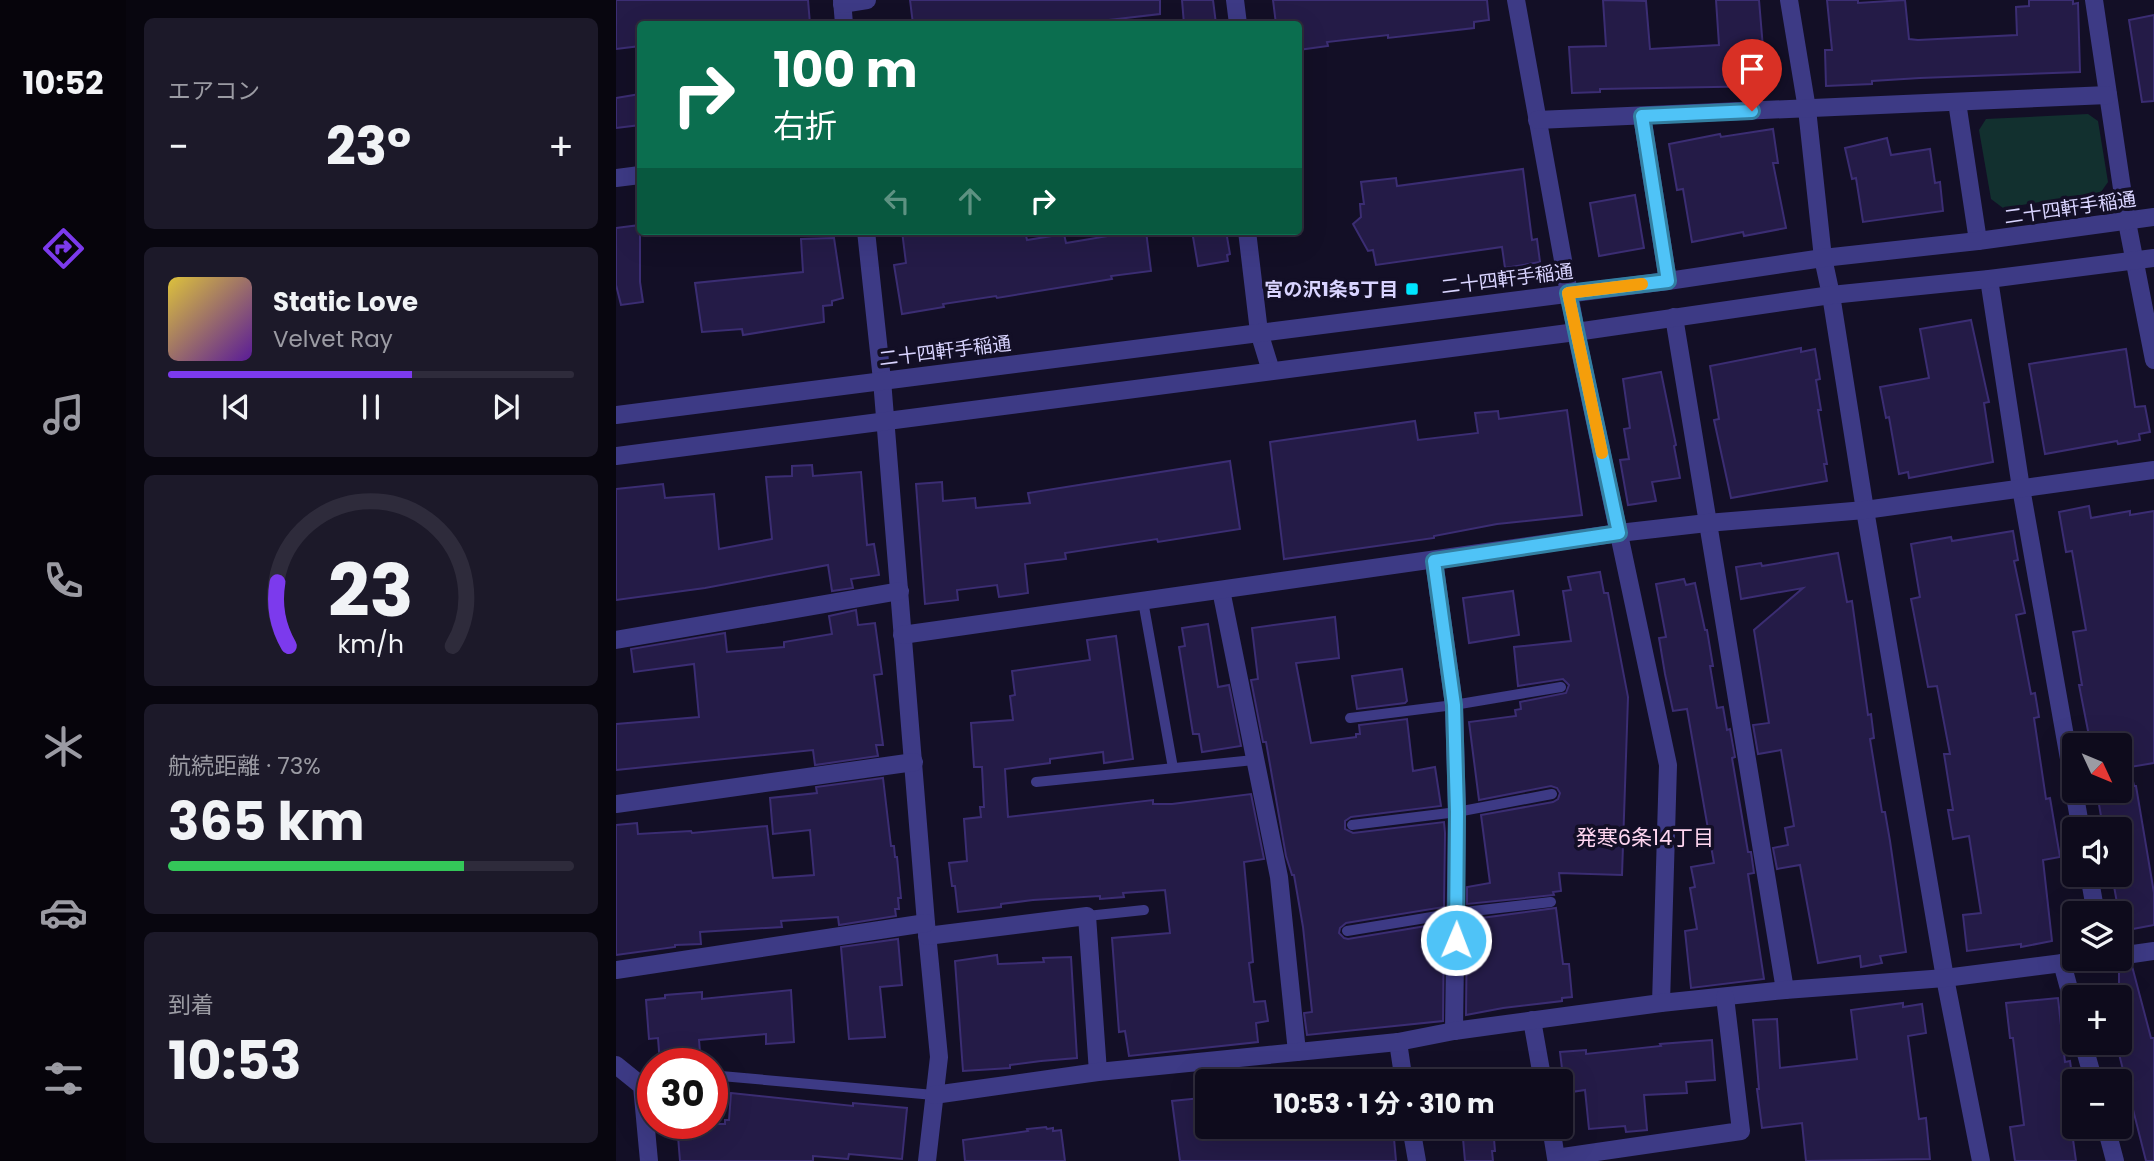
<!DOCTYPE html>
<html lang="ja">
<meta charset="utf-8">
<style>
:root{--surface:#0e0b1c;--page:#1c1929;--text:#f1f3f6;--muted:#9b9ba3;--line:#2e2b3b;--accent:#7c3aed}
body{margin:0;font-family:Poppins,"Noto Sans JP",sans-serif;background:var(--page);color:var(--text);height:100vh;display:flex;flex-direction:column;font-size:26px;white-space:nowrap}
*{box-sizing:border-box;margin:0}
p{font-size:23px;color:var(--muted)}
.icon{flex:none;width:38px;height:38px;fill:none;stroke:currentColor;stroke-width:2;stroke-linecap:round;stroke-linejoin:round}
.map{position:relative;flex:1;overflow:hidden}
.panel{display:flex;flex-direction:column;gap:18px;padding:18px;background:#08060f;width:490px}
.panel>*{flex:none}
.guide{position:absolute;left:21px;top:21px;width:665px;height:214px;border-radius:7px;box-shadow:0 7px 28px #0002,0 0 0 2px var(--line);background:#0b6e4f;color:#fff;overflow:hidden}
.needle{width:46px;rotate:134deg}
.fabs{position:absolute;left:1446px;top:733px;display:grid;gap:14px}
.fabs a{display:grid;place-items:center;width:70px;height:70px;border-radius:7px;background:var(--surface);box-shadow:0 7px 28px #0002,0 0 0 2px var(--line);font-size:35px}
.speed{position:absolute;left:21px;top:1048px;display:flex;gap:14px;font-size:35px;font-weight:700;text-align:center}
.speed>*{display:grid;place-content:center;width:91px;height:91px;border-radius:50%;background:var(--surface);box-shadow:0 7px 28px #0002,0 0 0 2px var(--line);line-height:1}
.speed .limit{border:10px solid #d22;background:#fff;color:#111}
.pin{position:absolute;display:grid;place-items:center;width:60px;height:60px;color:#fff;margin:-72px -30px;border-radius:50% 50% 50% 0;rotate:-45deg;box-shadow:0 0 7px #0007}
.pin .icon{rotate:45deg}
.me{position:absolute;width:77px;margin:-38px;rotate:1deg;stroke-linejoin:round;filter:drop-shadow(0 0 5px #0008)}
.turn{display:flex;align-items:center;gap:24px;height:147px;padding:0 21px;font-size:32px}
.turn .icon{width:91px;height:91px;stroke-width:2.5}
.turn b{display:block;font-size:49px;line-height:60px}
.lanes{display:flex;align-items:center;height:66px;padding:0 21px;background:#0003;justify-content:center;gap:35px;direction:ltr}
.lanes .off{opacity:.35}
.big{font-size:52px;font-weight:700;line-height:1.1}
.panel .widget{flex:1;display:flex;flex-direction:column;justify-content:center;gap:10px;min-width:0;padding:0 24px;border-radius:10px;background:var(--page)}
.panel .dial{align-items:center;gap:0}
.dial svg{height:182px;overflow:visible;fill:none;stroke:var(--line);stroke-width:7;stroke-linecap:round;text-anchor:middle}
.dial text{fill:var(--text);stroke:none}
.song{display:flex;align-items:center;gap:21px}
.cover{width:84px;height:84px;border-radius:10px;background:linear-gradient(135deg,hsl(50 70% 55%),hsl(270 70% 35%))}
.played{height:7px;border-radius:4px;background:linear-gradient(90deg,var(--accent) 60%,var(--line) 60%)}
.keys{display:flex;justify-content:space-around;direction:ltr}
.heat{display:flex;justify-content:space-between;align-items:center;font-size:38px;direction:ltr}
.charge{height:10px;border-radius:5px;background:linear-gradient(90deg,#34c759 73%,var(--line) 0)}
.trip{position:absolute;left:579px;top:1069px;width:378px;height:70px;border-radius:7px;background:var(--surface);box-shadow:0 7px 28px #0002,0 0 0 2px var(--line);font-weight:700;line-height:70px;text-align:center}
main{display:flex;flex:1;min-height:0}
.dock{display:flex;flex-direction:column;width:126px;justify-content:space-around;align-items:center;background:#06040b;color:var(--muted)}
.dock .icon{width:49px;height:49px}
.dock .current{color:var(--accent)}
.dock b{font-size:32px;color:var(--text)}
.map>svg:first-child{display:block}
.green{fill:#12302f}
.building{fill:#241b47;stroke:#3b2d73;stroke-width:2}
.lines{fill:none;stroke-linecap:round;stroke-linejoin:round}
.service{stroke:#3d3a85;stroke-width:10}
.minor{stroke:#3d3a85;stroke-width:18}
.tertiary{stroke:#3d3a85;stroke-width:18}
.route-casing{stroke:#337fa1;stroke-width:18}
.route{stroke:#4fc3f7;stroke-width:12}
.slow{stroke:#f59e0b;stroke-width:12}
.poi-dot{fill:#00e5ff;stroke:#130f26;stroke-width:2.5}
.labels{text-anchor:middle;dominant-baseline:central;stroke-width:7;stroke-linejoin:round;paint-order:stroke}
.street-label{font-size:19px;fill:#d9d4ff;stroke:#130f26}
.poi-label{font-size:19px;font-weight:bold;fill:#d9d4ff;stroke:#130f26;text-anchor:end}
.neighbourhood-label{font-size:21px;fill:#ffd6f0;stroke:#130f26}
</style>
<main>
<nav class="dock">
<b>10:52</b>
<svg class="icon current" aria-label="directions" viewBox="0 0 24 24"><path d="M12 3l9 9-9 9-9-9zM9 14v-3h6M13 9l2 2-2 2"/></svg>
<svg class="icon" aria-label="music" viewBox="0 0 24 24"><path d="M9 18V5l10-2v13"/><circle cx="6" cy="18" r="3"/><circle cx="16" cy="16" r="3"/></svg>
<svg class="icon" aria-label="phone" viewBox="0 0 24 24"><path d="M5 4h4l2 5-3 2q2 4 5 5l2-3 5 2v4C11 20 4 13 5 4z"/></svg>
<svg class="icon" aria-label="climate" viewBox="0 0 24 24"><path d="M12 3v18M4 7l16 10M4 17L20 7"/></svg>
<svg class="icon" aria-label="car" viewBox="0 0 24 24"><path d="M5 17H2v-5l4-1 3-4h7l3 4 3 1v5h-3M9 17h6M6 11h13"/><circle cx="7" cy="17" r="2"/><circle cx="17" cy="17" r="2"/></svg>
<svg class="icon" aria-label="filters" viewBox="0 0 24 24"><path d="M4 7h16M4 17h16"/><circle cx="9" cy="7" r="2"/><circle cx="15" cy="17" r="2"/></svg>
</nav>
<section class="panel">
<div class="widget"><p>エアコン</p>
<div class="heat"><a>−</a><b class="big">23°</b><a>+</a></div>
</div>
<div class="widget">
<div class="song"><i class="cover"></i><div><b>Static Love</b><p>Velvet Ray</p></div></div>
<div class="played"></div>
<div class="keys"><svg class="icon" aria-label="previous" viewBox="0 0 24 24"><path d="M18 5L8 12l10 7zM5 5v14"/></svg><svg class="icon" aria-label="pause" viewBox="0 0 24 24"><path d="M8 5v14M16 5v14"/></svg><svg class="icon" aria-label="next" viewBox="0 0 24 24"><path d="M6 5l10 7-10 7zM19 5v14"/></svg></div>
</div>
<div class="widget dial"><svg viewBox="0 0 100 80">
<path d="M14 69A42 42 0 1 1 86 69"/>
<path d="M14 69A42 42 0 0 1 9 41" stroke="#7c3aed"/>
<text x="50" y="56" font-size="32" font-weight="700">23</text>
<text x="50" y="72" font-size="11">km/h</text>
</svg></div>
<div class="widget"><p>航続距離 · 73%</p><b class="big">365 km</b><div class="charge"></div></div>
<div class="widget"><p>到着</p><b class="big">10:53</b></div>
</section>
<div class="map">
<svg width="1538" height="1161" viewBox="0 0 1538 1161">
<rect width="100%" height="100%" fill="#130f26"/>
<polygon class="green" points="1472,114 1482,121 1492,182 1485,192 1387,208 1375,199 1363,130 1370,119"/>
<g class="building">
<polygon points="0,0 192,0 194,24 24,24 24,46 0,49"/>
<polygon points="294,0 544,0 544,14 458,24 297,24"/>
<polygon points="566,0 597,0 600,24 568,24"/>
<polygon points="657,0 871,0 873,20 858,22 858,28 772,38 772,35 711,42 712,46 682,50 682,24 660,24"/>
<polygon points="987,0 1030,1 1034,49 1103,45 1100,0 1143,0 1147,48 1152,48 1154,86 984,89 984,92 956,93 953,47 990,46"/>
<polygon points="1211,0 1242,0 1242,3 1289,0 1293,39 1302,40 1401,35 1400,7 1413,6 1413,0 1457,0 1457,4 1462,3 1464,72 1304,78 1256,81 1256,84 1210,86 1209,50 1216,50"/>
<polygon points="1538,15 1538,101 1526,102 1513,20"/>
<polygon points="24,94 24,125 0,128 0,98"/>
<polygon points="1157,129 1162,163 1157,163 1170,228 1128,236 1127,232 1076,242 1067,189 1061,190 1053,144 1104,134 1105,137"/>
<polygon points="1271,138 1275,155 1314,149 1319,183 1324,182 1327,211 1247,222 1240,178 1236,179 1229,148"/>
<polygon points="907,169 916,240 921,239 924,262 889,268 886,247 760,265 757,250 752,251 737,224 745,217 744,204 748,204 745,182 780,178 781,186"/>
<polygon points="1019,195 1028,248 983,256 974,203"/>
<polygon points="24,225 24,282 27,302 5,305 0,285 0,228"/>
<polygon points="286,231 409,231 411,240 448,234 450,243 504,234 504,231 530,231 535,271 495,276 496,279 381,298 380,296 327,304 328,307 286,314 278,265 290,263"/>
<polygon points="576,231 610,231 614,254 611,255 612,261 582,266"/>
<polygon points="218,238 227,298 216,301 216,305 207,306 208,322 127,335 126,329 86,332 79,283 187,272 185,239"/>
<polygon points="1355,320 1373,402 1368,403 1377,462 1293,478 1292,472 1283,474 1273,417 1270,418 1264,387 1313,378 1304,329"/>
<polygon points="1185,348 1185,352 1199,349 1204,379 1200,380 1205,410 1202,410 1211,464 1208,464 1211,481 1115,498 1098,420 1103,419 1094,366"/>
<polygon points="1510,349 1519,407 1529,406 1534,432 1523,434 1524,440 1502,444 1501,441 1429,454 1413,364"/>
<polygon points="1045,372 1060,445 1058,446 1064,478 1036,482 1040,501 1012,505 1004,460 1013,459 1008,429 1014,428 1007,379"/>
<polygon points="951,410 966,515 881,524 818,536 818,538 668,559 654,442 799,421 802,440 862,433 859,413 882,411 883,419"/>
<polygon points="614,461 624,529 542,542 541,539 449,553 450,559 409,564 412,593 383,597 381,585 341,590 342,600 309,604 300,484 326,482 327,501 359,498 360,508 414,503 412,493"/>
<polygon points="196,465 197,476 245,472 251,545 258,544 263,575 235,579 237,588 216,591 212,565 89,588 0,600 0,489 47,484 49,498 98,494 103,549 156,539 150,477 176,476 176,466"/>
<polygon points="1473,506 1475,518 1514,511 1514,515 1538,511 1538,763 1514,767 1518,786 1520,786 1538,893 1538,925 1506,931 1496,875 1503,875 1503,819 1486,822 1481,793 1503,791 1503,746 1475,746 1463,685 1466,685 1457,632 1470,630 1456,551 1450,552 1443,512"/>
<polygon points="1397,531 1402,560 1398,561 1409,613 1400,615 1415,694 1419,693 1423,717 1418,718 1430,799 1434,798 1444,857 1427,860 1436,941 1405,947 1405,944 1351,951 1347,915 1365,913 1353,836 1337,839 1332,810 1337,810 1328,754 1334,754 1321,686 1312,687 1295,599 1304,597 1295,544 1335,537 1336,541"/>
<polygon points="1222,553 1231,602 1236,601 1252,715 1255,714 1258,738 1254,739 1266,812 1269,812 1274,841 1290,952 1264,956 1266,963 1245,967 1244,956 1202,963 1184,865 1161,869 1157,848 1172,845 1169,828 1178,826 1165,750 1142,754 1137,725 1153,723 1138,630 1187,588 1125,599 1120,567 1145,563 1146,566"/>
<polygon points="984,572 988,593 992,593 1012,697 1006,875 943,873 945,891 937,892 938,895 851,904 851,887 874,883 865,815 937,802 942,799 944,793 941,788 935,786 863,800 853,722 900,716 899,710 905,709 904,702 950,693 953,685 947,679 902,686 898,647 955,641 947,591 955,590 952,577"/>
<polygon points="1068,579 1070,585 1079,583 1089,630 1091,630 1097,666 1094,666 1101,708 1107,707 1111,730 1114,729 1119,757 1116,758 1132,852 1135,852 1138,873 1132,874 1148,979 1075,988 1069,931 1081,929 1074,888 1079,887 1075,867 1098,863 1071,709 1057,711 1049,674 1043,638 1050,637 1040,584"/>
<polygon points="897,591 903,635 853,643 847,598"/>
<polygon points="240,610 242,625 259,623 266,674 258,675 267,745 260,745 262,756 199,765 197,750 0,770 0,724 83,717 78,664 18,672 15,649 109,633 111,652 168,647 168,642 216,634 213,616"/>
<polygon points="719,617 723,658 680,663 695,743 740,737 740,734 744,734 743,725 791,719 797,771 819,767 825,806 735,817 729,821 729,829 737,833 828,822 829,833 828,907 730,923 724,928 723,933 728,938 732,939 828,923 827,1021 691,1035 688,1013 696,1012 687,927 678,875 676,875 670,856 650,742 647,742 635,680 642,679 636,628"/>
<polygon points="592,624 602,687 613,685 625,746 586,752 583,734 577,734 563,647 569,646 566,628"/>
<polygon points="500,636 517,759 488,763 487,752 434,759 434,763 389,769 392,817 537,800 537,804 556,804 635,794 648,859 628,862 637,962 633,963 638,1002 649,1001 652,1021 640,1023 642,1042 513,1056 509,1031 503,1032 496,938 554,933 549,890 507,893 508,897 484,899 484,896 417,900 385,904 385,907 342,912 339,886 336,886 333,863 351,861 348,819 365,817 364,807 368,807 366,767 358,767 355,723 397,720 394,696 399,695 396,671 474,660 471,640"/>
<polygon points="786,669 791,701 789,703 741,709 736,676"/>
<polygon points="267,778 275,846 278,846 279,857 281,857 285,898 282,898 283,909 279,909 280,916 223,925 222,917 165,921 166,927 84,932 85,944 59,945 59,947 0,955 0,825 21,823 22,834 75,831 76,833 151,826 157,878 198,875 194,830 157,834 154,798 201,793 200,787"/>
<polygon points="940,908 947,964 953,964 956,997 946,998 946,1001 887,1008 850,1015 851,920"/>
<polygon points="282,939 286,985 264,987 269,1037 233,1039 225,947"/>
<polygon points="381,955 382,964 428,962 427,958 455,957 461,1058 425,1061 394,1065 394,1068 347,1071 339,961"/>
<polygon points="1516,966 1535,1038 1538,1038 1538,1161 1530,1161 1503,1054 1503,967"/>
<polygon points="175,990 178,1042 150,1044 150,1034 83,1040 85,1064 44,1064 42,1038 33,1039 30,1000 49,998 49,995 86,992 86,999"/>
<polygon points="1442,998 1449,1062 1454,1061 1458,1089 1458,1095 1451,1096 1460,1161 1399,1161 1394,1127 1408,1125 1397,1038 1394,1038 1390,1003"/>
<polygon points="1287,1003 1287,1007 1306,1004 1310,1033 1292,1036 1303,1119 1310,1118 1314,1159 1190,1161 1186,1123 1146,1128 1141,1089 1143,1089 1137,1020 1161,1019 1164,1068 1241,1059 1235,1010"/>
<polygon points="1096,1040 1099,1080 1070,1082 1071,1093 1028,1095 1031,1130 1010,1132 1009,1126 973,1129 969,1090 949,1093 944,1052 970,1050 970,1054 1045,1046 1044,1044"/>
<polygon points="115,1093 237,1106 237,1103 291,1108 286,1159 233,1154 232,1159 197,1156 197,1161 64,1161 61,1124 109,1124 109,1120 113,1120"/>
<polygon points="585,1098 589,1127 717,1127 717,1134 750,1130 753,1127 777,1127 780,1161 564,1161 556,1101"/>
<polygon points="430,1127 431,1129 437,1128 437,1131 445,1130 449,1161 349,1161 347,1140 412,1131 411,1129"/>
<polygon points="846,1127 877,1127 879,1151 876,1151 877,1161 849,1161"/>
</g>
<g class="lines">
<g class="service">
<polyline points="527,601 557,768"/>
<polyline points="734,718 838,705 945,687"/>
<polyline points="420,782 638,760"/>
<polyline points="736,825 841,812 936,794"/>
<polyline points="471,916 528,910"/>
<polyline points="731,931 840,913 935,902"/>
<polyline points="105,1076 318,1095"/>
</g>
<g class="minor">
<polyline points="226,0 228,24"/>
<polyline points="619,0 622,24"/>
<polyline points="900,0 960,332 1052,765 1045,1003"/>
<polyline points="1173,0 1191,109 1207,258 1215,295 1249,510 1329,978 1365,1161"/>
<polyline points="1478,0 1511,222 1538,360"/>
<polyline points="226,4 251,0"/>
<polyline points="1341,102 1362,241"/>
<polyline points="1026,116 1052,281"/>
<polyline points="921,120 1492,95"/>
<polyline points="0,178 24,175"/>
<polyline points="250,231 266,380 310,923 323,1057 311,1161"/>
<polyline points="631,231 643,332 655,371"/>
<polyline points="1373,279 1405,488 1458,787"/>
<polyline points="1058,317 1169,990"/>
<polyline points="818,561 838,705 841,812 838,1031"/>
<polyline points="605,590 663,877 681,1052"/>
<polyline points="286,635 1003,533 1091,523 1249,510 1538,470"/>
<polyline points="0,640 284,591"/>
<polyline points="1458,791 1465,830"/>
<polyline points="0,804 298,762"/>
<polyline points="1473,875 1480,914"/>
<polyline points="311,936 471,916 482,1072"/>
<polyline points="1503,956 1538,951"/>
<polyline points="1446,963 1458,1007"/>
<polyline points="0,970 310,923"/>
<polyline points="916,1020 927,1082"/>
<polyline points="782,1042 788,1082"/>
<polyline points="1467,1043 1478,1082"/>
<polyline points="0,1065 26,1086 33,1161"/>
<polyline points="318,1095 482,1072 782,1042 838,1031 1045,1003 1169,990 1329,978 1478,959"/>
<polyline points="795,1127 801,1161"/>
<polyline points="935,1127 940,1158 1125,1131 1109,997"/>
<polyline points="1490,1127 1499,1161"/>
</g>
<g class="tertiary">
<polyline points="0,415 1052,281 1207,258 1362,241 1538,217"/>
<polyline points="0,456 960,332 1215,295 1373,279 1538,258"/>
</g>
</g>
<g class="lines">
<g class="route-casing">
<polyline id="route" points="840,940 841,812 838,705 818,561 1003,533 952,293 1052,281 1026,116 1136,111"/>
</g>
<use href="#route" class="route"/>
<polyline class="slow" points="986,453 952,293 1026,284"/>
</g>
<rect class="poi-dot" x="789" y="282" width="14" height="14" rx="3.5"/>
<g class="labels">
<g class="street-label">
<text transform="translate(1454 208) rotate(-8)">二十四軒手稲通</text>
<text transform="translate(891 279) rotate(-7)">二十四軒手稲通</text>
<text transform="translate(329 351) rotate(-7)">二十四軒手稲通</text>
</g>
<g class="poi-label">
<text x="782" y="289">宮の沢1条5丁目</text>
</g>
<g class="neighbourhood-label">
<text x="1029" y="837">発寒6条14丁目</text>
</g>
</g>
</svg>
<div class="fabs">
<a><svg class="needle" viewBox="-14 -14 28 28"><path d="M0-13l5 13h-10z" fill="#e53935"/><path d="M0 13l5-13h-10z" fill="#9b9ba3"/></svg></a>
<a><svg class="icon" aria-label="sound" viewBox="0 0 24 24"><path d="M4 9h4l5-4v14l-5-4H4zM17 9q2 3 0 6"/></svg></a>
<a><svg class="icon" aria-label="layers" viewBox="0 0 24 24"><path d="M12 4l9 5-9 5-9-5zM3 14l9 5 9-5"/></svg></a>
<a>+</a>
<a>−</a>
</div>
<div class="speed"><div class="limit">30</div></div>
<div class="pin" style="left:1136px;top:111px;background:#d93025"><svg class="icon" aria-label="arrive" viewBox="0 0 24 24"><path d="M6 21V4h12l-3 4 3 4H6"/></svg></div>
<svg class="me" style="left:840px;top:940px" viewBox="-20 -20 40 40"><circle r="17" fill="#4fc3f7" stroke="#fff" stroke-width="3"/><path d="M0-11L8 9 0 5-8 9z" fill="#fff"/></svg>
<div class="trip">10:53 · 1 分 · 310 m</div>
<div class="guide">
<div class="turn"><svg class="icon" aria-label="right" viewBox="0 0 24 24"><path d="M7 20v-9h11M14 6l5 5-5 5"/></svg><div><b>100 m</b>右折</div></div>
<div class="lanes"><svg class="icon off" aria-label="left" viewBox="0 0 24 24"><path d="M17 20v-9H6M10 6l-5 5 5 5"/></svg><svg class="icon off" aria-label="ahead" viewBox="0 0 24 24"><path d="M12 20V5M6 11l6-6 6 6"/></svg><svg class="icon" aria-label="right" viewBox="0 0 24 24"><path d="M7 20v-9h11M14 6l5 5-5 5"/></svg></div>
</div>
</div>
</main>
